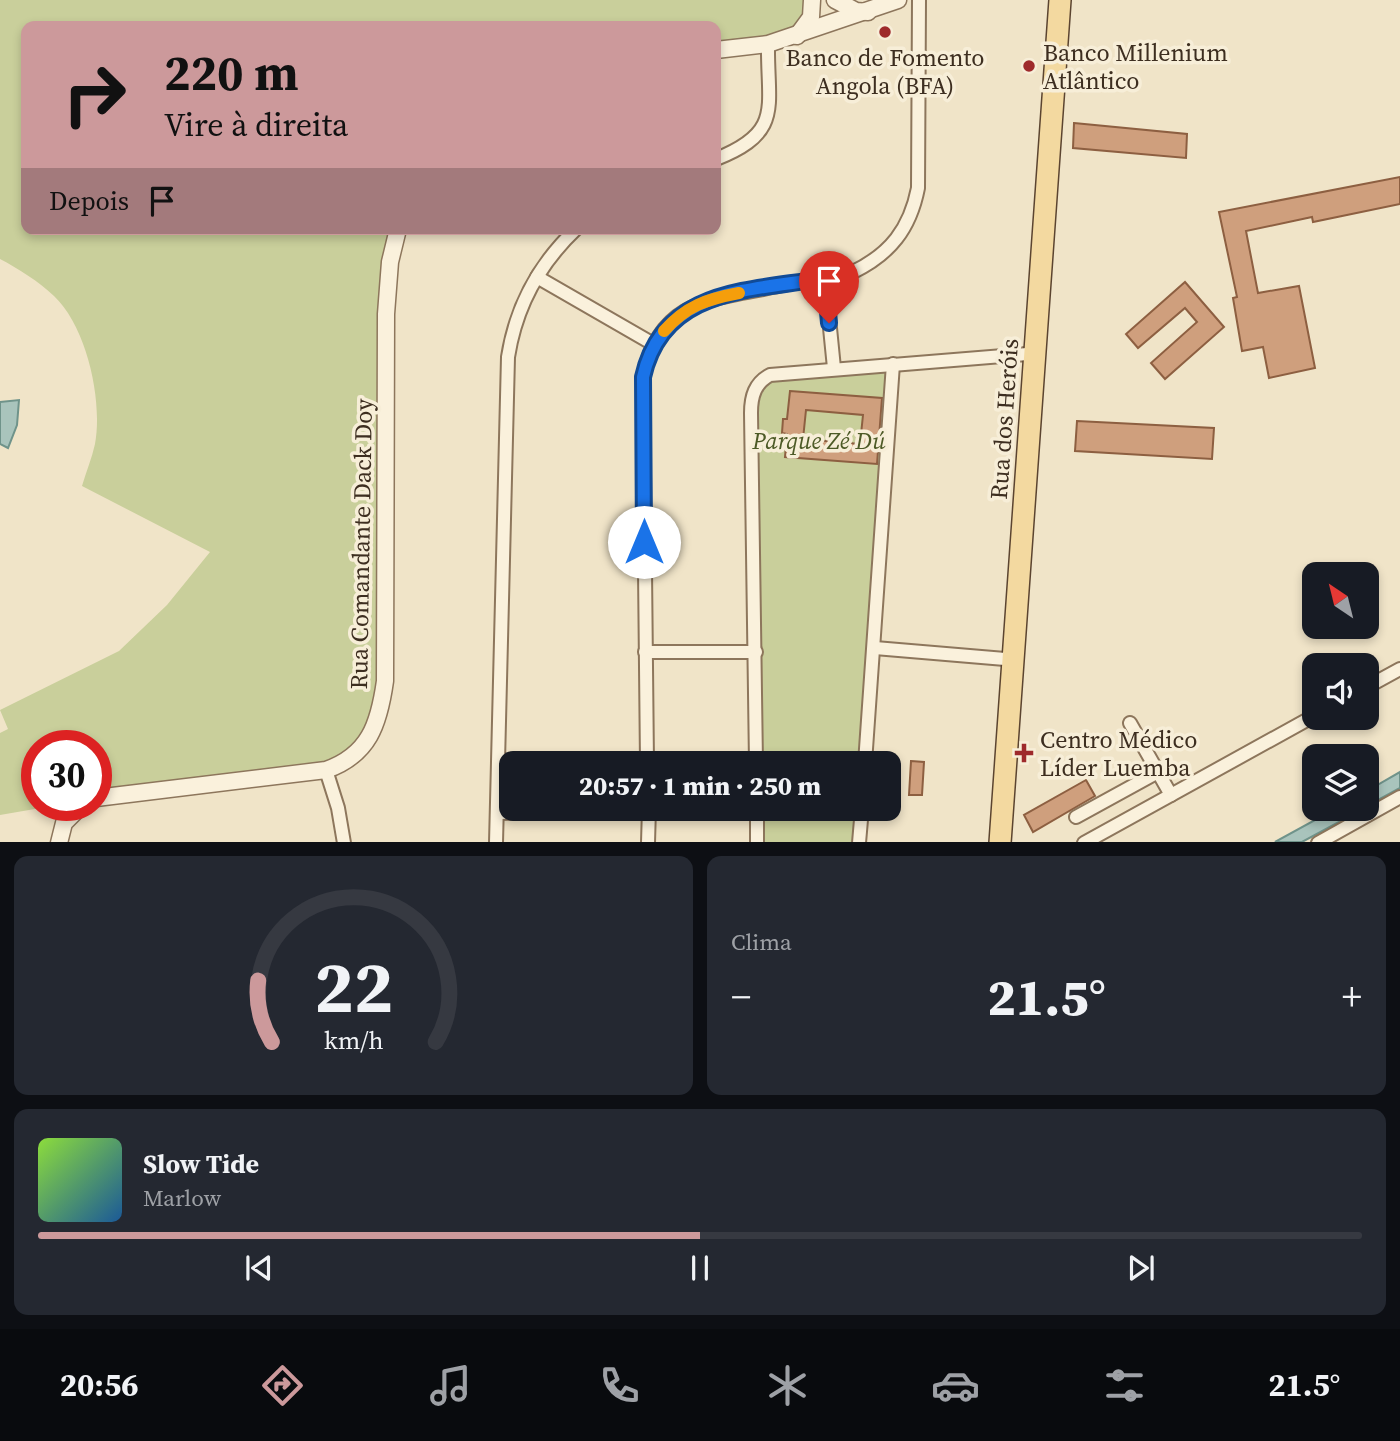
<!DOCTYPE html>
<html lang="pt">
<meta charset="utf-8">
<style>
:root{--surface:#171b24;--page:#242831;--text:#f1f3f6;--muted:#9ea1a6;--line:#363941;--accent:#cc999b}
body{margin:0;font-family:"Source Serif 4",serif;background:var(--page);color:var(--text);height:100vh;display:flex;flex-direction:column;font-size:26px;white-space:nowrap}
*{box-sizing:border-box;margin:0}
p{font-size:23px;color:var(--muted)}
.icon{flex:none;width:38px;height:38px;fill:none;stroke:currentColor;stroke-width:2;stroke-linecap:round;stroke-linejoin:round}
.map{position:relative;height:842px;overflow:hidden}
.panel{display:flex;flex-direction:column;gap:14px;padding:14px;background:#0d0f14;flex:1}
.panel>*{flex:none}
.hud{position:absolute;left:21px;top:21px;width:700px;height:214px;border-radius:14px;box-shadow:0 4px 10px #0003;background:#cc999b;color:#111;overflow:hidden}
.needle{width:46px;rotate:325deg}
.tools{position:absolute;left:1302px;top:562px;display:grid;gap:14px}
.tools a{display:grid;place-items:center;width:77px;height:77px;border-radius:14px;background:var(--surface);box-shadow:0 4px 10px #0003;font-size:35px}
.speed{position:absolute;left:21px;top:730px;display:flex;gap:14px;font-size:35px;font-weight:700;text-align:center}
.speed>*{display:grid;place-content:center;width:91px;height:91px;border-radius:50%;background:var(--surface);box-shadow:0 4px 10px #0003;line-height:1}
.speed .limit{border:10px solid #d22;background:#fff;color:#111}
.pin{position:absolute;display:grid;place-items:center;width:60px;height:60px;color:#fff;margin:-72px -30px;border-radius:50% 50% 50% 0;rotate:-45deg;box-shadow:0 0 7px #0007}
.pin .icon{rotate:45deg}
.me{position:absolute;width:77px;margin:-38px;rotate:0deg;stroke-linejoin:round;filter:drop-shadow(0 0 5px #0008)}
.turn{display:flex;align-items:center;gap:24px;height:147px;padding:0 28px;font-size:32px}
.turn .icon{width:91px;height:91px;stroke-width:2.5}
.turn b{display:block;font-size:49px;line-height:60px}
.then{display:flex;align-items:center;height:66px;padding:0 28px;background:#0003;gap:14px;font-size:26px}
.big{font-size:52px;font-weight:800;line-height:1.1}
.panel .tile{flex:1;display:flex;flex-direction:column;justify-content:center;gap:10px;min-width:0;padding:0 24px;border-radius:14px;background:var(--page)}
.panel .dial{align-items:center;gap:0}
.dial svg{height:182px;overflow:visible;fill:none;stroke:var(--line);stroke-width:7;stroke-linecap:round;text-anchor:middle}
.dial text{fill:var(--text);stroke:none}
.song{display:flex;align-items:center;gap:21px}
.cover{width:84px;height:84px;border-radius:10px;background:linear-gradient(135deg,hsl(90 70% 55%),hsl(210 70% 35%))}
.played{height:7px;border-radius:4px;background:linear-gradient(90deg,var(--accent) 50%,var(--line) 50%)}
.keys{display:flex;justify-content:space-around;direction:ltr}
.heat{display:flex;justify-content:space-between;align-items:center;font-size:38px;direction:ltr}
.panel .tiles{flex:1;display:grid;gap:14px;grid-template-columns:1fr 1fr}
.tile:last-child{grid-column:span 2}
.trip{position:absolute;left:499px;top:751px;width:402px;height:70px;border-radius:14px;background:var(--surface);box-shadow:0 4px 10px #0003;font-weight:800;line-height:70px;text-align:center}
.menu{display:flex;height:112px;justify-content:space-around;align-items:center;background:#090b0e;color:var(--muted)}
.menu .icon{width:49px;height:49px}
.menu .on{color:var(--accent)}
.menu b{font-size:32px;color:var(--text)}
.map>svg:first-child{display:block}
.green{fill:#c9cf9b}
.water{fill:#a9c4bc;stroke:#6f938a;stroke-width:2}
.building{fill:#cf9f7d;stroke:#8d5f41;stroke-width:2;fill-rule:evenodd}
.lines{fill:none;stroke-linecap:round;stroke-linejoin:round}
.minor-casing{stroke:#8d765c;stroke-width:16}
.tertiary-casing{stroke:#8d765c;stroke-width:19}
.primary-casing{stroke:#5b4430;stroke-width:24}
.minor{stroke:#faf1dc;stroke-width:12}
.tertiary{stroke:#faf1dc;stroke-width:16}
.primary{stroke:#f3d9a0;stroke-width:21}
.route-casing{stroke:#114b97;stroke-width:18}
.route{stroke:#1a73e8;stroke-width:12}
.slow{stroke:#f59e0b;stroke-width:12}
.poi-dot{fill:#9e2a2b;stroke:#f7eed8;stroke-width:2.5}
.labels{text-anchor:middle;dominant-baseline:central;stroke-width:7;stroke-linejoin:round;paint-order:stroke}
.poi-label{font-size:24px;fill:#3d2e20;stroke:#f7eed8;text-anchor:start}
.street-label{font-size:24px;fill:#3d2e20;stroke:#f7eed8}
.park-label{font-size:24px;font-style:italic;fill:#4d5a26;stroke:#f7eed8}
</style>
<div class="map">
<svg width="1400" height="843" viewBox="0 0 1400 843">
<rect width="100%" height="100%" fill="#f0e4c8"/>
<g class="green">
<path d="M0,0H812L805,28L716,50V26H26V229H398L395,240L380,710L350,760L96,798V746H37V805H58L0,815V733L8,729L0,710L119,651L167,605L210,552L82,486C86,472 92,458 95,444C103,401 87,327 54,296C38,281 19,269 0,259Z"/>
<polygon points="893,364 865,763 756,763 754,392 764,379"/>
<polygon points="757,809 862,809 859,842 757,842"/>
</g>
<g class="water">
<polygon points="19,400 17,425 8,448 0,444 0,402"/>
<polygon points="1400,772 1400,788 1367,806 1367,791"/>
<polygon points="1335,809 1363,809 1302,842 1275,842"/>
</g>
<g class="building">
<polygon points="1074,123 1187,134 1186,158 1073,148"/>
<polygon points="1400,177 1400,204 1313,222 1312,217 1246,231 1258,293 1299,286 1315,368 1269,378 1263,347 1242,351 1233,298 1237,297 1219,212"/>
<polygon points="1185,282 1224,327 1165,379 1151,363 1197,322 1185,308 1138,348 1126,334"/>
<path d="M790,391L882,398L877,464L785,457L787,434L782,433L783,419H787ZM806,410L863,415L860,444L803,439Z"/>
<polygon points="1077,421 1214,428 1212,459 1075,451"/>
<polygon points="911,761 924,762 922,795 909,795"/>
<polygon points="1086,780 1095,796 1033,832 1024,815"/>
</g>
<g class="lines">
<g class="minor-casing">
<g id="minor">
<path d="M716,159C784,132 767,107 768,44"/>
<polyline points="537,277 655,345"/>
<polyline points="825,278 834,368"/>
<polyline points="875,648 1005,659"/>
<polyline points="645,652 756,652"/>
<polyline points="1367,687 1400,669"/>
<polyline points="1130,723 1171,795"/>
<path d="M647,763L643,377C658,307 701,300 763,289C793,283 823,278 853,272C890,254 910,229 918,188L919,0"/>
<path d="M756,763L751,413C751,396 755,383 770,375L1027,354"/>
<polyline points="865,763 893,364"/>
<polyline points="326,770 338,808 344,843"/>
<polyline points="757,808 757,843"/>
<polyline points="497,813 649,810"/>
<polyline points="1076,817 1158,772"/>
<path d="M496,843L508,357C516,306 538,265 576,229"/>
<polyline points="648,843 649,808"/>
<polyline points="859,843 862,808"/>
<polyline points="1084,843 1314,716"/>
<polyline points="1318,843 1400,797"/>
</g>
</g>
<g class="tertiary-casing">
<g id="tertiary">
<polyline points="835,0 856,11 868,12"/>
<polyline points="797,36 811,17 812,0"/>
<polyline points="716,50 768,44 898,0"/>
<path d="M96,798L326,770C369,755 379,724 385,681L386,314L390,262L398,229"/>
<polyline points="59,843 64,823 82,805"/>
</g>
</g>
<g class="primary-casing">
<polyline id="primary" points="1000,843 1060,0"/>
</g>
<use href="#minor" class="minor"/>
<use href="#tertiary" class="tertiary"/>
<use href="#primary" class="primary"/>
</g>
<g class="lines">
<g class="route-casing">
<path id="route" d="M644,542L643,377C663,287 751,291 825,278L829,323"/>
</g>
<use href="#route" class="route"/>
<path class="slow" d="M664,331C686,306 707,299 739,293"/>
</g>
<g class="poi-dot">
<circle cx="885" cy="32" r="7"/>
<circle cx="1029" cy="66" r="7"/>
<path d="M1020.5 742.5h7v7h7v7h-7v7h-7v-7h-7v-7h7z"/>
</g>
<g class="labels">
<g class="poi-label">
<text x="1043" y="52">Banco Millenium<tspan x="1043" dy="28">Atlântico</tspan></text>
<text x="885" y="57" text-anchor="middle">Banco de Fomento<tspan x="885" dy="28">Angola (BFA)</tspan></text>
<text x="1040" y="739">Centro Médico<tspan x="1040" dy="28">Líder Luemba</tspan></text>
</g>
<g class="street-label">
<text transform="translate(1004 419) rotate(-86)">Rua dos Heróis</text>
<text transform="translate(361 544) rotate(-89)">Rua Comandante Dack Doy</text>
</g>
<g class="park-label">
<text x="819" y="440">Parque Zé Dú</text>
</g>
</g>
</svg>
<div class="tools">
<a><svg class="needle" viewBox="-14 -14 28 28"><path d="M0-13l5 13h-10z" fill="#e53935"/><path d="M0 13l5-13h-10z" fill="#9ea1a6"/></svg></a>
<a><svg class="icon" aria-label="sound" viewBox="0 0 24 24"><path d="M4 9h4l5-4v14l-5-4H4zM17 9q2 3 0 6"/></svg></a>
<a><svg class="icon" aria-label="layers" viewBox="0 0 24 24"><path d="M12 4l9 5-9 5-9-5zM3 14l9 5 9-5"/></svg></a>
</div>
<div class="speed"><div class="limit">30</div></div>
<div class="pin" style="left:829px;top:323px;background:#d93025"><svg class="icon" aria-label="arrive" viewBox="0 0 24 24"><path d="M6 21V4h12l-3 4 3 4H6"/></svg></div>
<svg class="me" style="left:644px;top:542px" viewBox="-20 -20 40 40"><circle r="19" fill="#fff"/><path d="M0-13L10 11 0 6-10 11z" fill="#1a73e8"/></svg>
<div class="trip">20:57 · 1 min · 250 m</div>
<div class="hud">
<div class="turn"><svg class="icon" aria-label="right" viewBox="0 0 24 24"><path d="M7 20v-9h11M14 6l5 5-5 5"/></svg><div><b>220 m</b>Vire à direita</div></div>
<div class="then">Depois<svg class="icon" aria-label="arrive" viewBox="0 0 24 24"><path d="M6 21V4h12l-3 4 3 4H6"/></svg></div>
</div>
</div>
<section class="panel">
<div class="tiles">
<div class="tile dial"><svg viewBox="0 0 100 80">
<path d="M14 69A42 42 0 1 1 86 69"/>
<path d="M14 69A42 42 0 0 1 8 42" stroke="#cc999b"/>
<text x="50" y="56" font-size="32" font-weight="700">22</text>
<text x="50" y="72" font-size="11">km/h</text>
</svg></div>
<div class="tile"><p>Clima</p>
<div class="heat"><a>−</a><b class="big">21.5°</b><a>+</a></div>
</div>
<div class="tile">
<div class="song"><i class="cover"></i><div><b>Slow Tide</b><p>Marlow</p></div></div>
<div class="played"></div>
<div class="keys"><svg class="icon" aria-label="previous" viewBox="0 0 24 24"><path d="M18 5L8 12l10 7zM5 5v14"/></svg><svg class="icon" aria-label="pause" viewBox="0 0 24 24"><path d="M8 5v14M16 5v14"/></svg><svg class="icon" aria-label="next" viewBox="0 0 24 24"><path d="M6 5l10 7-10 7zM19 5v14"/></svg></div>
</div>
</div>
</section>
<nav class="menu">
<b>20:56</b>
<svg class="icon on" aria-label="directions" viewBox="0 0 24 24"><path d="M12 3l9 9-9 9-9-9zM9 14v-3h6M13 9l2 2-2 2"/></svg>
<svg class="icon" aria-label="music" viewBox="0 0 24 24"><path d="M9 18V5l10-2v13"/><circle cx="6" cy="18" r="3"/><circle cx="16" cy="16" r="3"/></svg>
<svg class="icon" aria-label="phone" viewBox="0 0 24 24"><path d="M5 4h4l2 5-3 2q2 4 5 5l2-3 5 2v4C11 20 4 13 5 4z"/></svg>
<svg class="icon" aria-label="climate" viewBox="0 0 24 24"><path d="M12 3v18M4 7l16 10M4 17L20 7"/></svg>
<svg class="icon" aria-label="car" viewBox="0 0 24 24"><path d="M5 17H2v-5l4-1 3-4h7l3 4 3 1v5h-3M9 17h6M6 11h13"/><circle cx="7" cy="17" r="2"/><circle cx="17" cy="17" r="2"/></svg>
<svg class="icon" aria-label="filters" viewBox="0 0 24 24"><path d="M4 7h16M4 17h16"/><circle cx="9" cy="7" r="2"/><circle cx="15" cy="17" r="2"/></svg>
<b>21.5°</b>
</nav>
